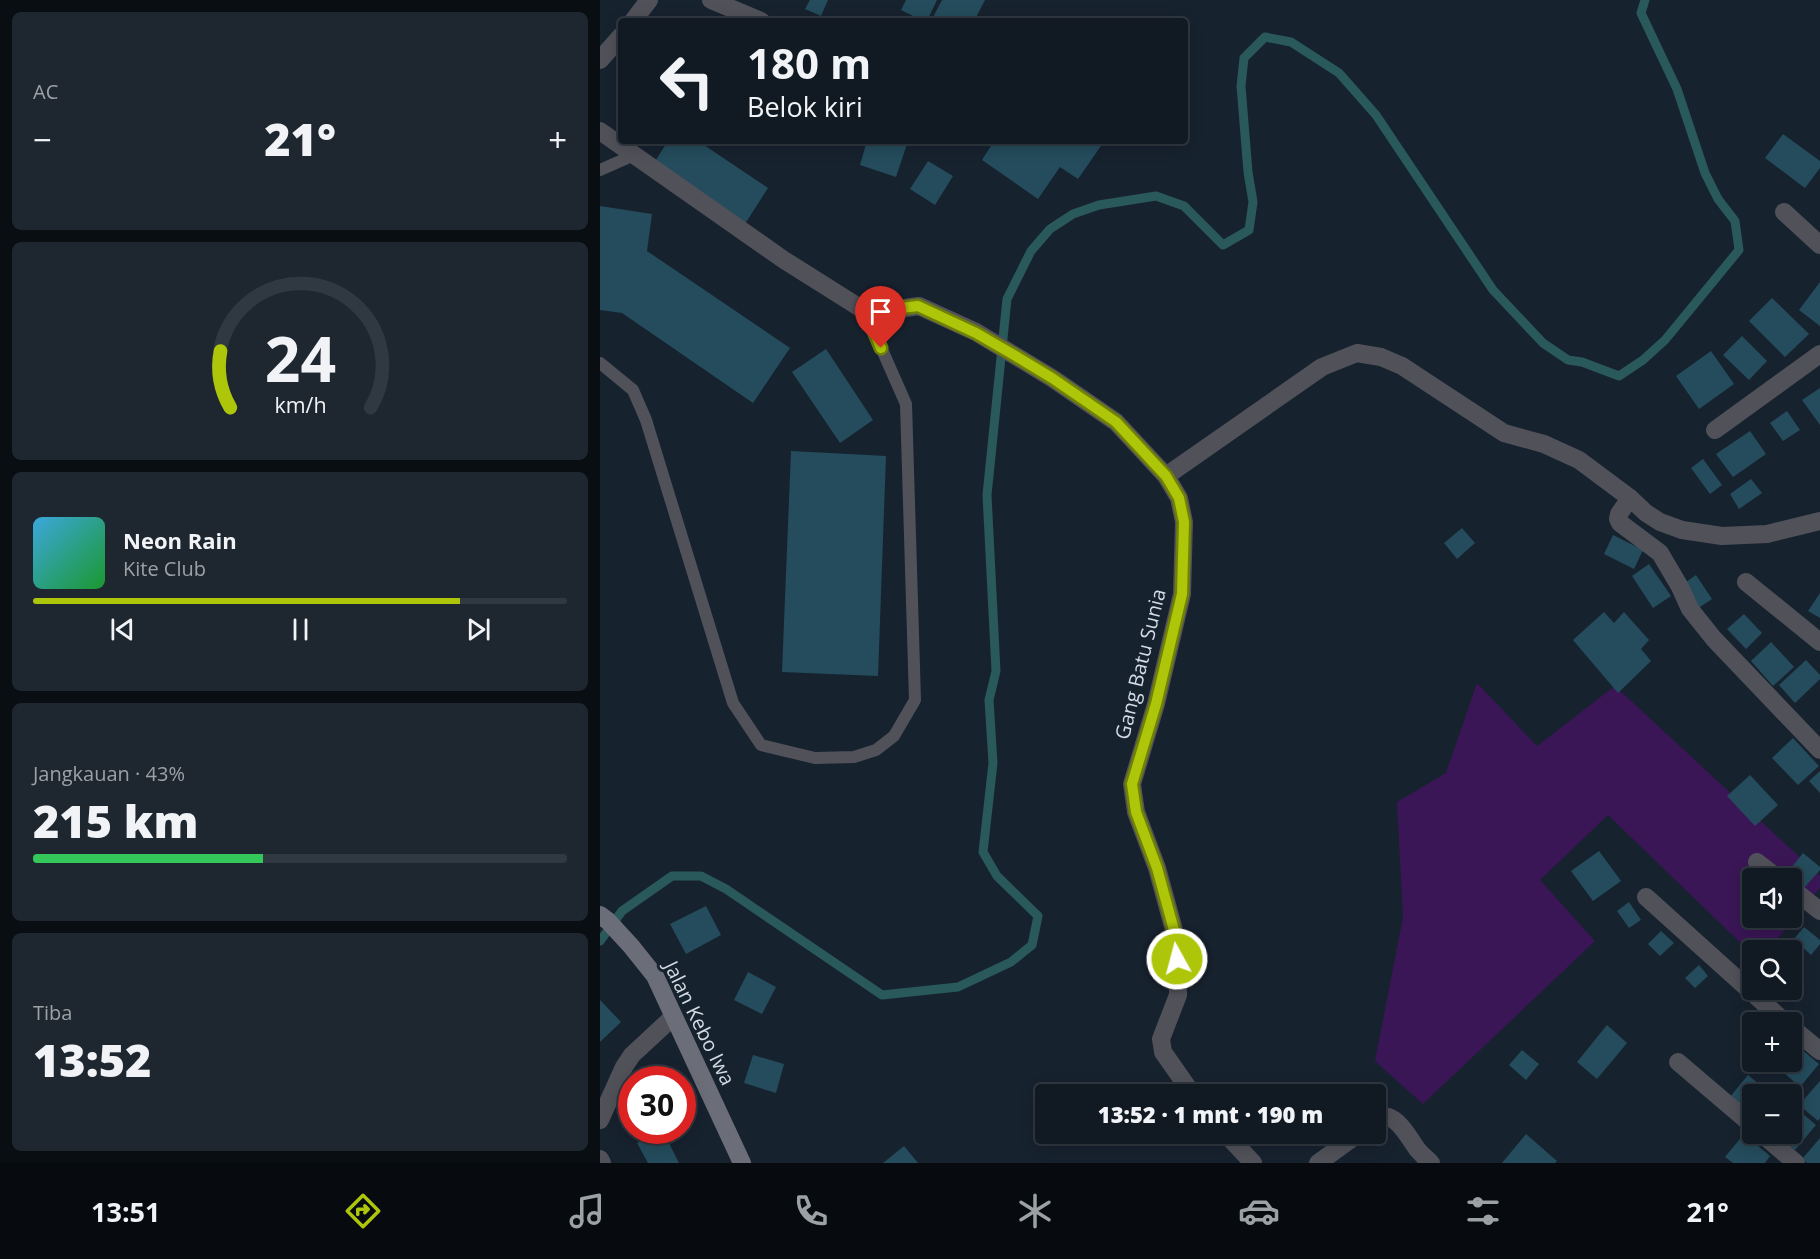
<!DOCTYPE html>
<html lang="id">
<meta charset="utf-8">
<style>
:root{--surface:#111a23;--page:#1e2730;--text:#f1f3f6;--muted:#9ca1a6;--line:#303841;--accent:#aec60a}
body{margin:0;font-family:"Open Sans",sans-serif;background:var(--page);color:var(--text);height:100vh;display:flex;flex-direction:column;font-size:22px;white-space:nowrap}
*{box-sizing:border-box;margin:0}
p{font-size:20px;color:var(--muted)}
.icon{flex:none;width:33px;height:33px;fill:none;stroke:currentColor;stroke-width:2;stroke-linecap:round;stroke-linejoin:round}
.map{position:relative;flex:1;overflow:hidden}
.details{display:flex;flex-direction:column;gap:12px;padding:12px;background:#090e13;width:600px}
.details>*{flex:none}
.hud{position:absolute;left:18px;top:18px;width:570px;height:126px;border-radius:6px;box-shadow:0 3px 15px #0003,0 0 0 2px var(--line);background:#111a23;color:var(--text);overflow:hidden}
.fabs{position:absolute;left:1142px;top:868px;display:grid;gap:12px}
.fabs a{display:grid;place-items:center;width:60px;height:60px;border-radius:6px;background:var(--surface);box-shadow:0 3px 15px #0003,0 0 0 2px var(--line);font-size:30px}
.speed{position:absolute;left:18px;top:1066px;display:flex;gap:12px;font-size:30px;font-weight:700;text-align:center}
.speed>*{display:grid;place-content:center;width:78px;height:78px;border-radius:50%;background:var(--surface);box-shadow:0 3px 15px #0003,0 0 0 2px var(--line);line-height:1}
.speed .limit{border:9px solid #d22;background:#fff;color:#111}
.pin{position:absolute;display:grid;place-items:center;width:51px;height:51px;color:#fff;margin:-62px -26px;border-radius:50% 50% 50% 0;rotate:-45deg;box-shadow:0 0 6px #0007}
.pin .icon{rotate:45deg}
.me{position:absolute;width:66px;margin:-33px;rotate:353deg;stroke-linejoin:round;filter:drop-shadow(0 0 4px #0008)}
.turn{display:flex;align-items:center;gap:21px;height:126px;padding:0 30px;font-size:27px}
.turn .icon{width:78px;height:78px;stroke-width:2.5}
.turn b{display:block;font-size:42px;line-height:51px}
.big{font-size:45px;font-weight:800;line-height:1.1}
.details .tile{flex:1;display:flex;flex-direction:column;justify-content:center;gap:9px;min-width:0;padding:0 21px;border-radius:9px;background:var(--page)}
.details .dial{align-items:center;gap:0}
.dial svg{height:156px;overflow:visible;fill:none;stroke:var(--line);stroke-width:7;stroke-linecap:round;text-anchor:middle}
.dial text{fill:var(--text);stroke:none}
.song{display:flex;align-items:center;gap:18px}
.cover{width:72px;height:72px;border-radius:9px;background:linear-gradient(135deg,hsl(200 70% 55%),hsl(130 70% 35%))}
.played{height:6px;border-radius:3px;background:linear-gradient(90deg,var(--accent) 80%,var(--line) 80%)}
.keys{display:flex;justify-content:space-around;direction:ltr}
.heat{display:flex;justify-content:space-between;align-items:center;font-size:33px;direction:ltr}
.charge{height:9px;border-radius:4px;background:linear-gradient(90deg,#34c759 43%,var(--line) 0)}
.trip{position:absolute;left:435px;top:1084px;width:351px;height:60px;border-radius:6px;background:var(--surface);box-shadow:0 3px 15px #0003,0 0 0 2px var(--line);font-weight:800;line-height:60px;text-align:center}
.tab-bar{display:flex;height:96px;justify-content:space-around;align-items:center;background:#070a0e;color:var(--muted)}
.tab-bar .icon{width:42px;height:42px}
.tab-bar .selected{color:var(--accent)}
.tab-bar b{font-size:27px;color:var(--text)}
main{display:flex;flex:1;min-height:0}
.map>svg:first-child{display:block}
.green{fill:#3a1656;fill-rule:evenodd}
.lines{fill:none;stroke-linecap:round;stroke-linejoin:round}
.stream{stroke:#29595a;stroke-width:9}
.building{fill:#244c5c}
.lane{stroke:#515259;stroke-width:12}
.street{stroke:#515259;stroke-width:18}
.secondary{stroke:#6b6d79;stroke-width:18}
.route-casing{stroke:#718106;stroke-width:15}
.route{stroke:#aec60a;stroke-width:10}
.labels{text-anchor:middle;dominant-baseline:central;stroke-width:6;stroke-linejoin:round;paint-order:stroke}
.street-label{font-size:20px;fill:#d4dbe4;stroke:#17222f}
</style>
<main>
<section class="details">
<div class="tile"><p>AC</p>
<div class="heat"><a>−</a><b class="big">21°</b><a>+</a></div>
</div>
<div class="tile dial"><svg viewBox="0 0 100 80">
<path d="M14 69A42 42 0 1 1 86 69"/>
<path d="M14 69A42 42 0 0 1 9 40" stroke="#aec60a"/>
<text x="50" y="56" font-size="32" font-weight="700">24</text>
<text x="50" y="72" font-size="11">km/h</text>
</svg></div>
<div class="tile">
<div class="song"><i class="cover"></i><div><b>Neon Rain</b><p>Kite Club</p></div></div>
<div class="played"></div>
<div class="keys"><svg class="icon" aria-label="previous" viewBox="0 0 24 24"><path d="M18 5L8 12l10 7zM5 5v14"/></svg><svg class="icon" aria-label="pause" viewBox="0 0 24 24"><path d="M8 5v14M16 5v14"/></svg><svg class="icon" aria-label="next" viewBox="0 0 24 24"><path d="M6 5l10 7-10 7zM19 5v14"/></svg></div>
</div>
<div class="tile"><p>Jangkauan · 43%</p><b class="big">215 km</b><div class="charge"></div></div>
<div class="tile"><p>Tiba</p><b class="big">13:52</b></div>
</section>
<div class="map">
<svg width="1220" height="1163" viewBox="0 0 1220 1163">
<rect width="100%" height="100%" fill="#17222f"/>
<path class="green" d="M877,683L937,746L1015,686L1220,876V888L1167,951H1152V954L1008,815L940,880L995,941L823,1104L775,1061L803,917L797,802L846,773ZM1152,879H1191V918H1152Z"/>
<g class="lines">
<polyline class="stream" points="0,941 22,911 72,876 101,876 126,889 282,995 358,987 411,962 432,945 438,916 397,876 383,852 393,763 389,700 396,671 387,495 407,299 431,251 450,229 473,214 499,205 556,196 584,206 623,245 649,230 653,202 648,172 641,86 644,58 665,37 691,42 739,73 776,115 893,290 943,343 968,360 982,362 1019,376 1043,360 1065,340 1139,250 1135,221 1118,199 1105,173 1077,89 1041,13 1045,0"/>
</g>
<g class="building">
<polygon points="210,0 228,0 221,16 205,9"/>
<polygon points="306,0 337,0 327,21 323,21 301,10"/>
<polygon points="342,0 385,0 374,21 331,21"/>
<polygon points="1183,134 1220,161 1220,168 1205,188 1165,158"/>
<polygon points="68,141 98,141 168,188 143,227 52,166"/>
<polygon points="267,141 308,141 296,177 260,165"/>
<polygon points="394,141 499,141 503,143 478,179 460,167 438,199 382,160"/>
<polygon points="328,161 353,176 335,205 310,189"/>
<polygon points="0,206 52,214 47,251 190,348 153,403 22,313 0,310"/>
<polygon points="1220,282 1220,326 1199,310"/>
<polygon points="1172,298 1209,334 1185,357 1149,321"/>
<polygon points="1142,336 1167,361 1149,380 1123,355"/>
<polygon points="226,349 273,420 240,443 192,372"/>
<polygon points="1111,351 1134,384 1099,409 1076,376"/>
<polygon points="1220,388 1220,425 1202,400"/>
<polygon points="1187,411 1200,430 1183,441 1170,423"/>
<polygon points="1150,431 1166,454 1133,477 1116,454"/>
<polygon points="191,451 286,456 278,676 182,672"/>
<polygon points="1103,459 1122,485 1110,494 1091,468"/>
<polygon points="1151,479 1162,493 1139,509 1130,494"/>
<polygon points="862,528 875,543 857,559 844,543"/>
<polygon points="1013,535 1043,550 1034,569 1004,554"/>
<polygon points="1049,564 1071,596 1053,608 1032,576"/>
<polygon points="1096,575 1112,599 1097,609 1082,585"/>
<polygon points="1220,593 1220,618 1208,611"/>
<polygon points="1004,612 1014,623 1024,612 1049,640 1041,649 1051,661 1018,693 973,640"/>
<polygon points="1144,614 1162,633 1146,649 1127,629"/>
<polygon points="1171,642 1194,667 1173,686 1151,661"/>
<polygon points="1206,660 1220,675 1220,679 1195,703 1179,685"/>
<polygon points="1193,738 1219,766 1198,785 1172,758"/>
<polygon points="1220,771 1220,793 1209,781"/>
<polygon points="1150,775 1178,805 1155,826 1127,796"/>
<polygon points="999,851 1021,881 993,901 971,871"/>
<polygon points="1203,853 1220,867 1220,870 1204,888 1187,873"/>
<polygon points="1029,902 1041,920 1029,928 1017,911"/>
<polygon points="106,906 121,935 86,954 70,924"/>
<polygon points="1204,927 1220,940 1220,944 1211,955 1194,939"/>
<polygon points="1061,931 1074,943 1060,956 1048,944"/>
<polygon points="1099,965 1108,976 1095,988 1085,978"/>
<polygon points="148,972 176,987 162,1014 134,1000"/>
<polygon points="0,1000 21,1022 0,1042"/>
<polygon points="1007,1025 1027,1043 997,1079 977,1062"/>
<polygon points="1201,1049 1219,1064 1200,1087 1182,1071"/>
<polygon points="922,1050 939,1064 926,1080 909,1065"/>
<polygon points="153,1055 184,1064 176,1093 144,1083"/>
<polygon points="1148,1075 1172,1095 1152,1095 1152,1116 1130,1097"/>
<polygon points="32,1080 32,1107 31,1107 23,1083"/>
<polygon points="1220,1081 1220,1118 1218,1121 1199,1105"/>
<polygon points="1196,1108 1216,1125 1195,1150 1175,1134 1191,1134 1191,1113"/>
<polygon points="59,1131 63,1131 79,1163 48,1163 37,1143"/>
<polygon points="926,1134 957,1161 955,1163 902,1163"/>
<polygon points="1144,1134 1170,1156 1165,1163 1133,1163 1125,1157"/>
<polygon points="1220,1138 1220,1163 1207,1163 1202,1159"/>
<polygon points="304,1146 318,1163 283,1163"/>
</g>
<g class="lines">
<g class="lane">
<polyline points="0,170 34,155"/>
<polyline points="0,363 33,390 46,420 133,703 161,745 215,758 254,757 276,750 294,736 315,700 306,404 265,311"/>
</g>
<g class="street">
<polyline points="111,0 161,21"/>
<polyline points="33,21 49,0"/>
<polyline points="0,60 21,36"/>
<polyline points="0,131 184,260 265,311 284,311 319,306 376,332 452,378 516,422 566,476 579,498 584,522 582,594 556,704 532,784 536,812 557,868 577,941 578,995 561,1039 563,1052 593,1095"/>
<polyline points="1184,212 1220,245"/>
<polyline points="1115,430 1220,354"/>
<polyline points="566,476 722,367 757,353 781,357 802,366 904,433 944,444 979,460 1030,498 1046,513 1060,522 1082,530 1122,536 1167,534 1220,521"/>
<polyline points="1030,498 1019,514 1018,519 1020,523 1060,553 1080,587 1090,609 1114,639 1220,750"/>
<polyline points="1146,582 1220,642"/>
<polyline points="1157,862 1179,879"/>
<polyline points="1191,888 1220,911"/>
<polyline points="1046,897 1186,1023"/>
<polyline points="1191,1027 1220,1051"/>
<polyline points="1078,1062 1152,1125"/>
<polyline points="0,1120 24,1067 32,1055 73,1017"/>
<path d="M776,1120C793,1106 809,1138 817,1149C821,1154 826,1158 831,1163"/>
<polyline points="626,1134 653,1163"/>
<polyline points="1162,1134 1196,1163"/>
<polyline points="0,1159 2,1163"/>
<polyline points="718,1163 758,1134"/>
</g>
<polyline class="secondary" points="0,915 8,921 31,946 55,976 142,1163"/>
</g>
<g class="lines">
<g class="route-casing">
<polyline id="route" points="281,348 265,310 284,310 318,306 376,333 414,355 452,378 516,422 566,476 579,498 584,522 582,594 556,704 532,784 536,812 557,868 577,941 577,959"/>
</g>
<use href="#route" class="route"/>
</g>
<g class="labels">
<g class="street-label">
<text transform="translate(540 664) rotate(-76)">Gang Batu Sunia</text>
<text transform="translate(100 1023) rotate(64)">Jalan Kebo Iwa</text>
</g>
</g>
</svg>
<div class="fabs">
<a><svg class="icon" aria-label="sound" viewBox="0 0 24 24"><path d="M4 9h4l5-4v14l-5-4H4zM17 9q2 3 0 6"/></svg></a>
<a><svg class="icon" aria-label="search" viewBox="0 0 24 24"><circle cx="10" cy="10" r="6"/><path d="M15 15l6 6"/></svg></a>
<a>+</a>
<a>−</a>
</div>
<div class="speed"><div class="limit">30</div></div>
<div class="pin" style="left:281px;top:348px;background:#d93025"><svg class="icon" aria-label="arrive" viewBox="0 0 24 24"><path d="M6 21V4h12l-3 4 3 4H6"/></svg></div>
<svg class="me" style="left:577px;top:959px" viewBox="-20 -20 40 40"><circle r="17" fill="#aec60a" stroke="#fff" stroke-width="3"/><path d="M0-11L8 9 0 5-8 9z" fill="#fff"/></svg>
<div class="trip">13:52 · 1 mnt · 190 m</div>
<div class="hud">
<div class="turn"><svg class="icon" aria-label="left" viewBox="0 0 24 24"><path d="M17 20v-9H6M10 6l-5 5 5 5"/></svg><div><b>180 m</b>Belok kiri</div></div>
</div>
</div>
</main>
<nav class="tab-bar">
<b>13:51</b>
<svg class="icon selected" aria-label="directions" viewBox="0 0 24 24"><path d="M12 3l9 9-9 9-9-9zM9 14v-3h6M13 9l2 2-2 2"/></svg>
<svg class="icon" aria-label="music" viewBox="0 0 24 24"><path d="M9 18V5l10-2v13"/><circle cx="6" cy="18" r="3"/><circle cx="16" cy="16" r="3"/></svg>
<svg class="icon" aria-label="phone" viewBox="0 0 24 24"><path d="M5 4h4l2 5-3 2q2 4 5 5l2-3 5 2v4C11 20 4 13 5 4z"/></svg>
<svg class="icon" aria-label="climate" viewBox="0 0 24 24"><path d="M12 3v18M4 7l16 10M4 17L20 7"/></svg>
<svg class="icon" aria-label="car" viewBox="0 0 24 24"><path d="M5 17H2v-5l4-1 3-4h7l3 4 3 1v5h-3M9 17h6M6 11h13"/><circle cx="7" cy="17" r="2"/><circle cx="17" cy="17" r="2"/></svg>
<svg class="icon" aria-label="filters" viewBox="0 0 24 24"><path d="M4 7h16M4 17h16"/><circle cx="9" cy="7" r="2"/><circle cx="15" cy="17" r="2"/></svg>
<b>21°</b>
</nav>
